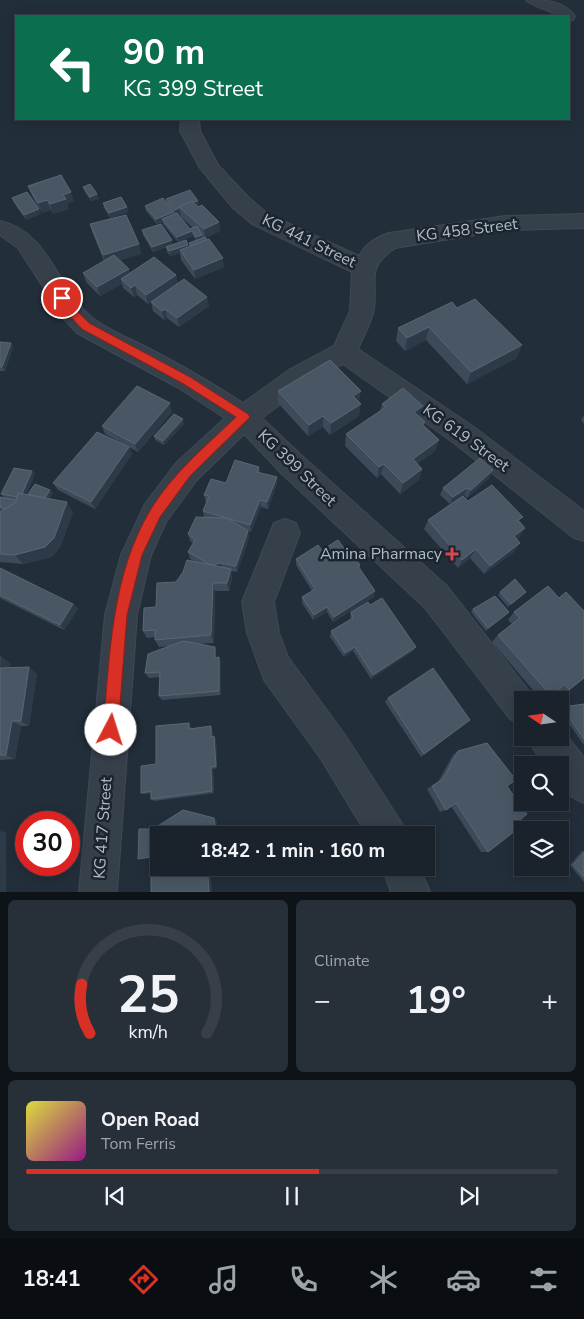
<!DOCTYPE html>
<meta charset="utf-8">
<style>
:root{--surface:#1a222c;--page:#272f38;--text:#f1f3f6;--muted:#9fa4a9;--line:#383f48;--accent:#d93025}
body{margin:0;font-family:"Nunito Sans",sans-serif;background:var(--page);color:var(--text);height:100vh;display:flex;flex-direction:column;font-size:19px;white-space:nowrap}
*{box-sizing:border-box;margin:0}
p{font-size:16px;color:var(--muted)}
.icon{flex:none;width:28px;height:28px;fill:none;stroke:currentColor;stroke-width:2;stroke-linecap:round;stroke-linejoin:round}
.map{position:relative;height:892px;overflow:hidden}
.details{display:flex;flex-direction:column;gap:8px;padding:8px;background:#0e1318;flex:1}
.details>*{flex:none}
.guide{position:absolute;left:15px;top:15px;width:555px;height:105px;border-radius:0px;box-shadow:0 2px 12px #0003,0 0 0 1px var(--line);background:#0b6e4f;color:#fff;overflow:hidden}
.needle{width:32px;rotate:283deg}
.fabs{position:absolute;left:514px;top:691px;display:grid;gap:10px}
.fabs a{display:grid;place-items:center;width:55px;height:55px;border-radius:0px;background:var(--surface);box-shadow:0 2px 12px #0003,0 0 0 1px var(--line);font-size:25px}
.speed{position:absolute;left:15px;top:811px;display:flex;gap:10px;font-size:25px;font-weight:700;text-align:center}
.speed>*{display:grid;place-content:center;width:65px;height:65px;border-radius:50%;background:var(--surface);box-shadow:0 2px 12px #0003,0 0 0 1px var(--line);line-height:1}
.speed .limit{border:8px solid #d22;background:#fff;color:#111}
.pin{position:absolute;display:grid;place-items:center;width:42px;height:42px;color:#fff;margin:-21px;border:2px solid #fff;border-radius:50%;box-shadow:0 1px 5px #0007}
.me{position:absolute;width:55px;margin:-28px;rotate:5deg;stroke-linejoin:round;filter:drop-shadow(0 0 4px #0008)}
.turn{display:flex;align-items:center;gap:18px;height:105px;padding:0 25px;font-size:22px}
.turn .icon{width:65px;height:65px;stroke-width:2.5}
.turn b{display:block;font-size:35px;line-height:42px}
.big{font-size:38px;font-weight:700;line-height:1.1}
.details .widget{flex:1;display:flex;flex-direction:column;justify-content:center;gap:8px;min-width:0;padding:0 18px;border-radius:8px;background:var(--page)}
.details .dial{align-items:center;gap:0}
.dial svg{height:130px;overflow:visible;fill:none;stroke:var(--line);stroke-width:7;stroke-linecap:round;text-anchor:middle}
.dial text{fill:var(--text);stroke:none}
.song{display:flex;align-items:center;gap:15px}
.cover{width:60px;height:60px;border-radius:8px;background:linear-gradient(135deg,hsl(60 70% 55%),hsl(310 70% 35%))}
.played{height:5px;border-radius:2px;background:linear-gradient(90deg,var(--accent) 55%,var(--line) 55%)}
.keys{display:flex;justify-content:space-around;direction:ltr}
.heat{display:flex;justify-content:space-between;align-items:center;font-size:28px;direction:ltr}
.details .tiles{flex:1;display:grid;gap:8px;grid-template-columns:1fr 1fr}
.widget:last-child{grid-column:span 2}
.trip{position:absolute;left:150px;top:826px;width:285px;height:50px;border-radius:0px;background:var(--surface);box-shadow:0 2px 12px #0003,0 0 0 1px var(--line);font-weight:700;line-height:50px;text-align:center}
.menu{display:flex;height:80px;justify-content:space-around;align-items:center;background:#0a0e12;color:var(--muted)}
.menu .icon{width:35px;height:35px}
.menu .selected{color:var(--accent)}
.menu b{font-size:22px;color:var(--text)}
.map>svg:first-child{display:block}
.lines{fill:none;stroke-linecap:round;stroke-linejoin:round}
.street-casing{stroke:#3f4954;stroke-width:2}
.street{fill:#36404b;fill-rule:evenodd}
.wall{fill:#3d4a59;fill-rule:evenodd}
.shaded-wall{fill:#2d3a48}
.building{fill:#495765;stroke:#5a6674}
.route{fill:#d93025;stroke:#8d1f18}
.health-dot{fill:#e0444e;stroke:#1b252f;stroke-width:2}
.labels{text-anchor:middle;dominant-baseline:central;stroke-width:5;stroke-linejoin:round;paint-order:stroke}
.street-label{font-size:16px;fill:#b1bbc7;stroke:#1b252f}
.poi-label{font-size:16px;fill:#b1bbc7;stroke:#1b252f;text-anchor:end}
</style>
<div class="map">
<svg width="584" height="892" viewBox="0 0 584 892">
<rect width="100%" height="100%" fill="#222e3a"/>
<g class="lines">
<g class="street-casing">
<g id="street">
<path d="M526,0C545,0 563,0 575,16L573,20L569,21V16H557C548,8 531,7 526,0Z"/>
<path d="M181,119H199L200,131L218,165L249,198L268,214L359,256C365,245 376,237 389,233L505,216L584,214V228L505,230L395,248C365,269 378,278 374,309C372,322 363,337 358,349L474,427L584,511V541L574,538L454,443L343,364L307,384L262,418L301,455L447,586L536,700H522V724L510,719L425,608L281,473L244,434L196,481L166,522L151,555L137,615L117,892H79L105,615L121,555L145,504L176,463L225,418L177,387L77,333L63,318L18,248L0,235V221C51,232 57,291 94,319C110,331 131,339 148,348C181,365 212,383 243,403L289,370L334,346L350,311L352,272L252,224L233,208L200,168L180,131Z"/>
<polygon points="285,519 296,523 300,533 274,602 279,633 288,657 345,735 401,822 407,835 367,835 321,759 264,680 247,633 242,602 274,523"/>
<path d="M560,728L584,757V803C563,794 560,787 560,765H545L534,750L529,738H560Z"/>
<polygon points="382,868 420,868 430,892 391,892"/>
</g>
</g>
<use href="#street" class="street"/>
</g>
<g class="wall">
<polygon points="28,186 74,201 67,204 69,209 53,214 51,210 42,213 32,196"/>
<polygon points="83,187 97,194 99,199 91,201 85,192"/>
<polygon points="12,198 41,214 26,220 14,203"/>
<path d="M166,199L198,201L199,206H197L219,222L220,231L206,238L224,267L195,279L181,260L180,253L170,256L167,252L166,247L153,252L143,235L142,230L173,245L189,247V243L196,240L193,236L178,242L163,224V222L157,224L146,211L145,206L167,203ZM180,213L181,217L193,228L190,229L178,214Z"/>
<polygon points="103,203 129,212 110,218 104,208"/>
<polygon points="90,224 139,244 141,254 120,260 129,269 130,273 176,275 178,284 207,297 209,306 179,327 167,318 164,320 153,311 151,302 148,304 137,295 134,297 123,288 122,284 100,296 86,282 83,273 104,261 93,234"/>
<polygon points="457,308 517,358 467,384 426,340 405,351 396,341 398,328"/>
<polygon points="0,342 11,343 13,347 5,371 0,371"/>
<polygon points="278,391 359,402 359,416 330,435 323,427 308,436 278,403"/>
<polygon points="382,404 423,406 420,417 425,422 424,426 439,440 435,451 417,464 422,469 419,480 400,494 381,474 377,478 345,446 346,434 380,411"/>
<polygon points="172,412 138,452 105,434 102,426"/>
<polygon points="584,415 584,424 581,420"/>
<polygon points="184,424 164,445 155,440 154,436"/>
<polygon points="129,447 132,454 95,509 58,490 53,483"/>
<polygon points="259,467 260,473 277,477 277,484 268,509 261,507 251,532 248,531 249,538 237,572 231,571 232,578 229,591 215,591 214,643 198,644 215,647 216,652 216,658 219,657 221,662 221,695 162,700 159,696 160,677 149,678 145,673 170,646 159,647 155,640 155,637 147,638 143,631 156,607 194,561 190,559 188,552 193,543 190,541 188,534 204,518 203,511 207,502 206,502 204,495"/>
<polygon points="493,470 489,478 467,498 464,495 463,496 468,501 520,522 519,538 517,539 520,543 514,552 484,574 470,558 458,568 424,529 428,520 450,504 440,495 443,488"/>
<polygon points="32,471 35,474 26,495 30,495 28,494 53,493 49,499 73,512 60,547 52,557 23,564 0,562 0,512 2,511 0,510 0,497 4,497 1,494"/>
<polygon points="322,550 346,551 360,565 359,569 374,597 333,622 327,612 313,620 302,603 302,597 312,591 296,565 296,559"/>
<polygon points="0,568 73,604 78,609 64,630 0,598"/>
<polygon points="548,586 569,690 561,695 557,691 545,699 540,694 538,696 492,642 498,635 512,624 508,620 514,612"/>
<polygon points="500,592 526,592 524,594 508,607 498,595"/>
<polygon points="370,605 416,647 413,651 371,679 353,651 344,657 330,637 331,631 351,619 350,617 351,612"/>
<polygon points="473,609 507,615 486,631 471,612"/>
<polygon points="0,656 10,663 9,668 37,674 29,726 21,726 15,759 0,760"/>
<polygon points="388,698 470,720 421,757 385,702"/>
<polygon points="565,702 569,706 584,704 584,743 583,744 561,712 562,704"/>
<polygon points="191,726 191,728 212,729 213,736 214,736 216,739 217,768 213,769 214,793 154,801 151,799 151,793 144,794 141,793 156,764"/>
<polygon points="458,751 507,786 512,827 488,852 481,852 451,806 446,810 440,812 427,789 438,782 453,755"/>
<polygon points="582,851 584,851 584,882 570,865"/>
</g>
<g class="shaded-wall">
<polygon points="71,192 74,201 67,204 69,209 53,214 50,204 63,195"/>
<polygon points="97,194 99,199 91,201 90,197"/>
<polygon points="47,200 51,210 42,213 38,203"/>
<polygon points="198,201 199,206 184,211 180,208"/>
<polygon points="127,207 129,212 110,218 109,213"/>
<polygon points="179,208 180,213 176,215 175,210"/>
<polygon points="39,209 41,214 26,220 24,215"/>
<polygon points="174,212 175,217 162,219 163,222 157,224 156,219"/>
<polygon points="219,222 220,231 205,238 204,229"/>
<polygon points="192,231 193,236 178,242 177,237"/>
<polygon points="202,235 202,240 197,242 196,237"/>
<polygon points="172,240 173,245 153,252 152,247"/>
<polygon points="139,244 141,254 106,264 103,255"/>
<polygon points="188,245 189,250 180,250 180,253 170,256 169,251"/>
<polygon points="223,258 224,267 195,279 194,270"/>
<polygon points="129,269 131,278 121,279 122,284 100,296 97,287"/>
<polygon points="176,275 178,284 148,304 146,295"/>
<polygon points="135,285 137,295 134,297 131,288"/>
<polygon points="207,297 209,306 179,327 177,318"/>
<polygon points="165,309 167,318 164,320 162,311"/>
<polygon points="429,327 426,340 405,351 407,338"/>
<polygon points="11,343 13,347 5,371 2,367"/>
<polygon points="522,345 517,358 467,384 471,372"/>
<polygon points="361,391 359,402 353,396"/>
<polygon points="170,403 172,412 138,452 135,444"/>
<polygon points="361,404 359,416 330,435 331,423"/>
<polygon points="423,406 420,418 414,412"/>
<polygon points="323,416 323,427 308,436 309,425"/>
<polygon points="183,419 184,424 164,445 163,441"/>
<polygon points="439,440 435,451 410,470 413,459"/>
<polygon points="129,447 132,454 95,509 91,502"/>
<polygon points="384,464 381,474 377,478 379,467"/>
<polygon points="422,469 419,480 400,494 403,483"/>
<polygon points="493,470 489,478 467,498 471,490"/>
<polygon points="32,471 35,474 23,501 20,498"/>
<polygon points="277,477 277,484 268,509 267,502"/>
<polygon points="467,488 464,495 450,504 453,497"/>
<polygon points="50,490 53,493 46,503 44,500"/>
<polygon points="260,500 261,507 251,532 250,525"/>
<polygon points="67,502 73,512 60,547 52,557 23,564 15,555"/>
<polygon points="525,528 519,538 508,545 514,536"/>
<polygon points="248,531 249,538 237,572 236,566"/>
<polygon points="520,543 514,552 484,574 490,566"/>
<polygon points="476,549 470,558 458,568 462,560"/>
<polygon points="221,563 222,569 211,565"/>
<polygon points="231,569 232,578 229,591 227,583"/>
<polygon points="213,583 215,591 214,643 211,635"/>
<polygon points="375,591 374,597 333,622 334,617"/>
<polygon points="73,604 78,609 64,630 60,625"/>
<polygon points="327,607 327,612 313,620 314,615"/>
<polygon points="509,612 507,615 486,631 488,628"/>
<polygon points="215,647 216,652 216,663 215,658"/>
<polygon points="355,647 353,651 344,657 345,653"/>
<polygon points="416,647 413,651 371,679 373,675"/>
<polygon points="1,656 10,663 8,675 0,669"/>
<polygon points="219,657 221,662 221,695 219,691"/>
<polygon points="29,667 37,674 29,726 21,721"/>
<polygon points="12,721 21,726 15,759 6,755"/>
<polygon points="211,726 212,729 213,740 211,737"/>
<polygon points="214,736 216,739 217,768 216,766"/>
<polygon points="211,767 213,769 214,793 212,791"/>
<polygon points="214,818 217,820 218,835 216,835"/>
<polygon points="0,831 6,832 6,892 0,892"/>
<polygon points="219,868 222,868 222,874 220,875"/>
<polygon points="208,876 211,876 212,892 209,892"/>
</g>
<g class="building">
<polygon points="61,175 71,192 63,195 66,199 50,204 47,200 38,203 28,186"/>
<polygon points="90,184 97,194 90,197 83,187"/>
<polygon points="190,190 198,201 193,202 192,201 175,210 166,199"/>
<polygon points="27,192 39,209 24,215 12,198"/>
<polygon points="121,197 127,207 109,213 103,203"/>
<polygon points="163,198 174,212 156,219 145,206"/>
<polygon points="192,201 198,207 202,205 219,222 204,229 179,207"/>
<polygon points="177,213 190,229 197,226 202,235 196,237 192,231 177,237 162,219"/>
<polygon points="126,215 139,244 103,255 90,224"/>
<polygon points="161,224 172,240 152,247 142,230"/>
<polygon points="205,237 207,240 191,246 189,243"/>
<polygon points="209,239 223,258 194,270 180,250"/>
<polygon points="186,240 188,245 169,251 166,247"/>
<polygon points="114,255 129,269 97,287 83,273"/>
<polygon points="154,257 176,275 146,295 135,285 131,288 121,279"/>
<polygon points="184,279 207,297 177,318 165,309 162,311 151,302"/>
<polygon points="475,299 522,345 471,372 429,327 407,338 398,328 452,302 457,308"/>
<polygon points="0,342 11,343 2,367 0,367"/>
<polygon points="330,360 361,391 353,396 361,404 331,423 323,416 309,425 278,391"/>
<polygon points="137,386 170,403 135,444 102,426"/>
<polygon points="403,388 423,406 414,412 425,422 422,424 439,440 413,459 422,469 403,483 384,464 379,467 346,434 386,407 382,404"/>
<polygon points="174,414 183,419 163,441 154,436"/>
<polygon points="97,432 129,447 91,502 53,483"/>
<polygon points="480,458 493,470 471,490 467,488 453,497 443,488"/>
<polygon points="235,460 259,467 257,472 277,477 267,502 260,500 250,525 203,511 209,496 204,495 211,479 226,483"/>
<polygon points="14,468 32,471 22,494 18,493 17,497 1,494"/>
<polygon points="35,484 50,490 45,498 35,496 28,494"/>
<polygon points="492,485 523,517 518,520 525,528 514,536 520,543 490,566 476,549 462,560 428,520 463,496 468,501"/>
<polygon points="18,493 67,502 54,538 45,547 15,555 0,554 0,512 16,502"/>
<polygon points="0,497 16,500 16,502 5,509 0,507"/>
<polygon points="196,517 227,518 248,531 236,566 221,563 212,565 209,564 188,552 195,540 188,534"/>
<polygon points="338,540 346,551 349,549 360,565 358,566 375,591 334,617 327,607 314,615 302,597 315,589 296,559 318,545 322,550"/>
<polygon points="187,560 231,569 227,583 213,583 211,635 155,640 155,630 143,631 144,608 156,607 157,583 176,582 183,572"/>
<polygon points="0,568 73,604 60,625 0,595"/>
<polygon points="515,579 526,592 511,604 500,592"/>
<polygon points="548,586 559,598 566,592 584,611 584,678 569,690 565,684 553,694 548,688 546,690 498,635 520,618 514,612"/>
<polygon points="495,596 509,612 488,628 473,609"/>
<polygon points="382,598 416,647 373,675 355,647 345,653 331,631 353,618 351,612 368,602 370,605"/>
<polygon points="183,641 215,647 215,658 219,657 219,691 159,696 160,672 145,673 148,654"/>
<polygon points="29,667 21,721 12,721 6,755 0,755 0,668"/>
<polygon points="433,668 470,720 424,754 388,698"/>
<polygon points="565,702 569,706 584,704 584,739 564,710"/>
<polygon points="189,723 189,729 211,726 211,737 214,736 216,766 211,767 212,791 151,799 151,791 141,793 141,766 156,764 156,726"/>
<polygon points="487,743 516,780 507,786 527,814 512,827 515,831 488,852 456,803 446,810 432,786 443,779 458,751"/>
<polygon points="183,810 214,818 216,835 159,835 159,868 219,868 220,875 208,876 209,892 151,892 151,857 138,859 139,829 153,829"/>
<polygon points="584,853 584,877 573,865"/>
</g>
<path class="route" d="M62,294L66,295L75,309L89,323L190,377L248,414L250,417L190,476L160,517L142,555L127,615L118,730L116,735L111,737L106,735L103,730C110,655 111,575 151,509C173,473 206,446 236,417L182,383L82,329L68,314L58,298Z"/>
<path class="health-dot" d="M449.5 546.5h5v5h5v5h-5v5h-5v-5h-5v-5h5z"/>
<g class="labels">
<g class="street-label">
<text transform="translate(467 230) rotate(-7)">KG 458 Street</text>
<text transform="translate(309 241) rotate(26)">KG 441 Street</text>
<text transform="translate(466 438) rotate(36)">KG 619 Street</text>
<text transform="translate(297 468) rotate(44)">KG 399 Street</text>
<text transform="translate(103 828) rotate(-86)">KG 417 Street</text>
</g>
<g class="poi-label">
<text x="442" y="554">Amina Pharmacy</text>
</g>
</g>
</svg>
<div class="fabs">
<a><svg class="needle" viewBox="-14 -14 28 28"><path d="M0-13l5 13h-10z" fill="#e53935"/><path d="M0 13l5-13h-10z" fill="#9fa4a9"/></svg></a>
<a><svg class="icon" aria-label="search" viewBox="0 0 24 24"><circle cx="10" cy="10" r="6"/><path d="M15 15l6 6"/></svg></a>
<a><svg class="icon" aria-label="layers" viewBox="0 0 24 24"><path d="M12 4l9 5-9 5-9-5zM3 14l9 5 9-5"/></svg></a>
</div>
<div class="speed"><div class="limit">30</div></div>
<div class="pin" style="left:62px;top:298px;background:#d93025"><svg class="icon" aria-label="arrive" viewBox="0 0 24 24"><path d="M6 21V4h12l-3 4 3 4H6"/></svg></div>
<svg class="me" style="left:111px;top:730px" viewBox="-20 -20 40 40"><circle r="19" fill="#fff"/><path d="M0-13L10 11 0 6-10 11z" fill="#d93025"/></svg>
<div class="trip">18:42 · 1 min · 160 m</div>
<div class="guide">
<div class="turn"><svg class="icon" aria-label="left" viewBox="0 0 24 24"><path d="M17 20v-9H6M10 6l-5 5 5 5"/></svg><div><b>90 m</b>KG 399 Street</div></div>
</div>
</div>
<section class="details">
<div class="tiles">
<div class="widget dial"><svg viewBox="0 0 100 80">
<path d="M14 69A42 42 0 1 1 86 69"/>
<path d="M14 69A42 42 0 0 1 9 39" stroke="#d93025"/>
<text x="50" y="56" font-size="32" font-weight="700">25</text>
<text x="50" y="72" font-size="11">km/h</text>
</svg></div>
<div class="widget"><p>Climate</p>
<div class="heat"><a>−</a><b class="big">19°</b><a>+</a></div>
</div>
<div class="widget">
<div class="song"><i class="cover"></i><div><b>Open Road</b><p>Tom Ferris</p></div></div>
<div class="played"></div>
<div class="keys"><svg class="icon" aria-label="previous" viewBox="0 0 24 24"><path d="M18 5L8 12l10 7zM5 5v14"/></svg><svg class="icon" aria-label="pause" viewBox="0 0 24 24"><path d="M8 5v14M16 5v14"/></svg><svg class="icon" aria-label="next" viewBox="0 0 24 24"><path d="M6 5l10 7-10 7zM19 5v14"/></svg></div>
</div>
</div>
</section>
<nav class="menu">
<b>18:41</b>
<svg class="icon selected" aria-label="directions" viewBox="0 0 24 24"><path d="M12 3l9 9-9 9-9-9zM9 14v-3h6M13 9l2 2-2 2"/></svg>
<svg class="icon" aria-label="music" viewBox="0 0 24 24"><path d="M9 18V5l10-2v13"/><circle cx="6" cy="18" r="3"/><circle cx="16" cy="16" r="3"/></svg>
<svg class="icon" aria-label="phone" viewBox="0 0 24 24"><path d="M5 4h4l2 5-3 2q2 4 5 5l2-3 5 2v4C11 20 4 13 5 4z"/></svg>
<svg class="icon" aria-label="climate" viewBox="0 0 24 24"><path d="M12 3v18M4 7l16 10M4 17L20 7"/></svg>
<svg class="icon" aria-label="car" viewBox="0 0 24 24"><path d="M5 17H2v-5l4-1 3-4h7l3 4 3 1v5h-3M9 17h6M6 11h13"/><circle cx="7" cy="17" r="2"/><circle cx="17" cy="17" r="2"/></svg>
<svg class="icon" aria-label="filters" viewBox="0 0 24 24"><path d="M4 7h16M4 17h16"/><circle cx="9" cy="7" r="2"/><circle cx="15" cy="17" r="2"/></svg>
</nav>
